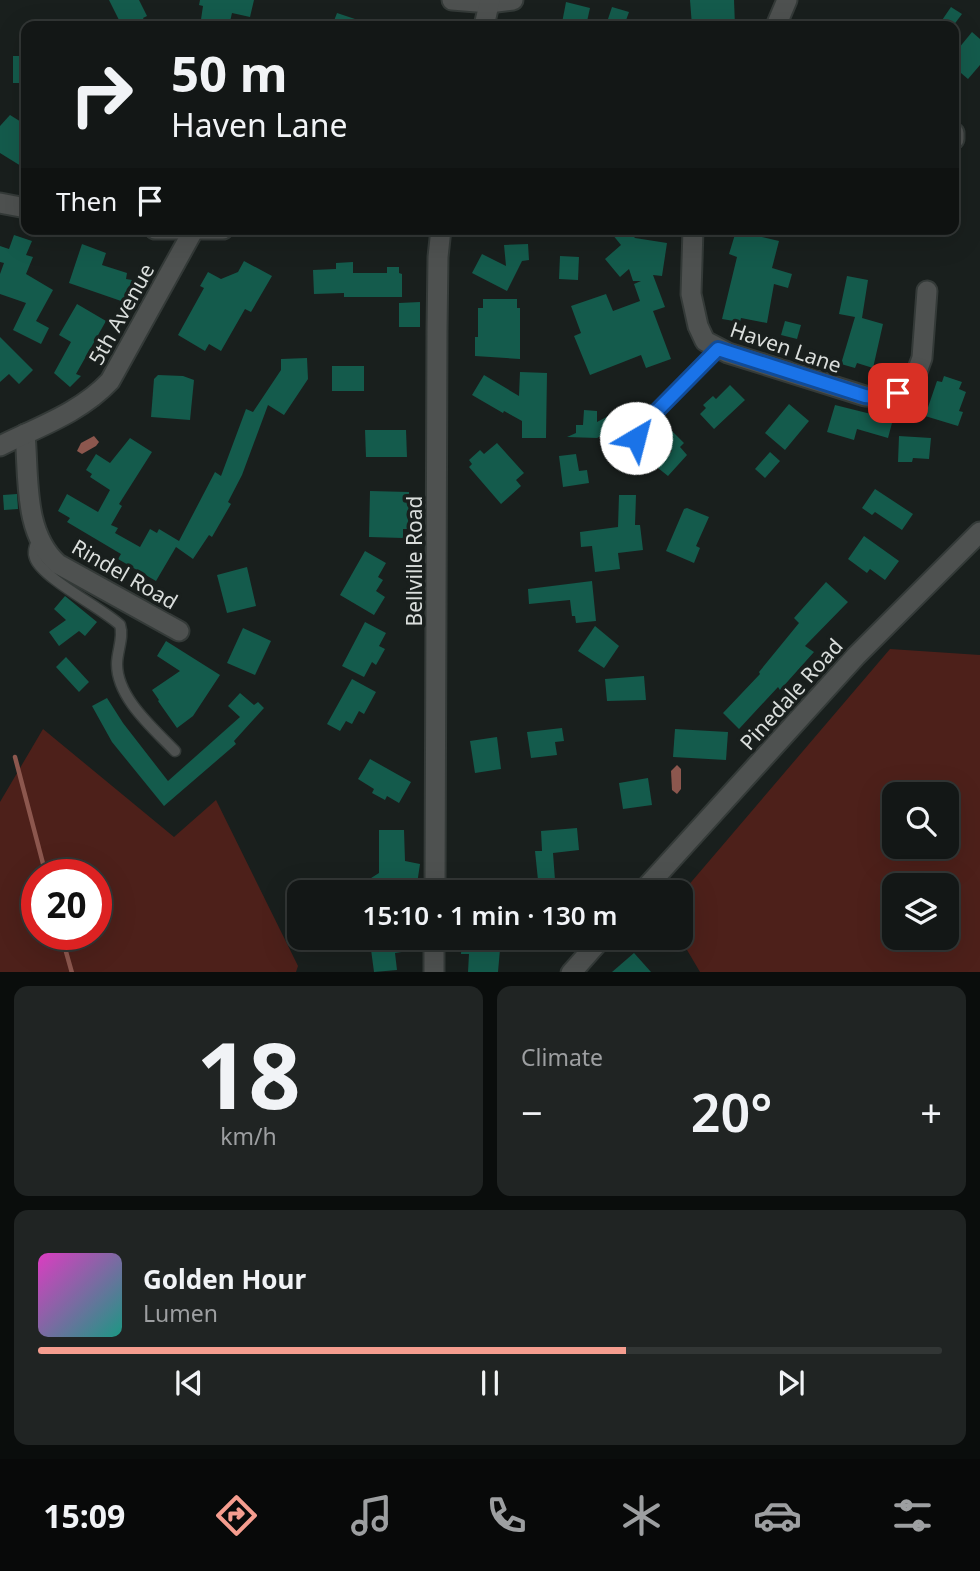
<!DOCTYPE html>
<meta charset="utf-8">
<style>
:root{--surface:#131716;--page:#202423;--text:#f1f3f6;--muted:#9d9fa1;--line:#323635;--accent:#f59d8f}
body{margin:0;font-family:"Noto Sans",sans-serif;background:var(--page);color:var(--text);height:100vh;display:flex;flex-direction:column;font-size:26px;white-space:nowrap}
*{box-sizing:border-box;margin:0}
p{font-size:23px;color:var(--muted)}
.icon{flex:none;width:38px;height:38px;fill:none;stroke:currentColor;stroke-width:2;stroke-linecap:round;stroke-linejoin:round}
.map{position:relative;height:972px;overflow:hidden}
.side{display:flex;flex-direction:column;gap:14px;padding:14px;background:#0a0d0c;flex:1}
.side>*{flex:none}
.top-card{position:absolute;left:21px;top:21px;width:938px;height:214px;border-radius:14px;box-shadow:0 7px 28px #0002,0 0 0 2px var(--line);background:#131716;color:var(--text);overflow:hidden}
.tools{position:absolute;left:882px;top:782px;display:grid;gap:14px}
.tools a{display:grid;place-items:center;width:77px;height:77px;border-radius:14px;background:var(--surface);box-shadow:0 7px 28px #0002,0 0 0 2px var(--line);font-size:35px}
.speed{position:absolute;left:21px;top:859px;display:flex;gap:14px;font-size:35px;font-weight:700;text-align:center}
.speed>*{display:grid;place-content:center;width:91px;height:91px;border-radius:50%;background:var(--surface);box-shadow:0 7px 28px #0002,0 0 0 2px var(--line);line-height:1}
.speed .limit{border:10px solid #d22;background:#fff;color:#111}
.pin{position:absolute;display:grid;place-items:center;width:60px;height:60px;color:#fff;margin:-30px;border-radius:14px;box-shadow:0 4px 10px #0006}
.me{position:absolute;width:77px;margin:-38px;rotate:37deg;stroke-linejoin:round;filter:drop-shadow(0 0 5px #0008)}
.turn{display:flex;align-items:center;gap:24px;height:147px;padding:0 35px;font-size:32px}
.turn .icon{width:91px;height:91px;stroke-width:2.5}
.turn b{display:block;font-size:49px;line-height:60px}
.then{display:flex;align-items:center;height:66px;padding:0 35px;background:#0003;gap:14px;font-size:26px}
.big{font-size:52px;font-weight:600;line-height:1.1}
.side .tile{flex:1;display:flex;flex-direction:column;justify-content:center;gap:10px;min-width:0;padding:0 24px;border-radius:14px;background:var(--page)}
.side .dial{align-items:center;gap:0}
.dial b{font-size:91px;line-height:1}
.song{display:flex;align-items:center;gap:21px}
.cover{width:84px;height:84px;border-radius:10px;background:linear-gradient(135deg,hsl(310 70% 55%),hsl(170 70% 35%))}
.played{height:7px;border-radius:4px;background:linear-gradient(90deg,var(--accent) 65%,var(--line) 65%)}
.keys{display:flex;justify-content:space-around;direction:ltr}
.heat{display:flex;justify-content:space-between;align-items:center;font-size:38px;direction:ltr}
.side .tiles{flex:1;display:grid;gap:14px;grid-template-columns:1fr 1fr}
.tile:last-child{grid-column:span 2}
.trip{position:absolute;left:287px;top:880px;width:406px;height:70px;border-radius:14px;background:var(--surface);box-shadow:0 7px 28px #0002,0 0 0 2px var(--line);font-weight:600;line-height:70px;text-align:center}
.tabs{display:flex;height:112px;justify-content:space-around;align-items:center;background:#080909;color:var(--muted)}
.tabs .icon{width:49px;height:49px}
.tabs .on{color:var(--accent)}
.tabs b{font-size:32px;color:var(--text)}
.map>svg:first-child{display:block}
.green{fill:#4d201a;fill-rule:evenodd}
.water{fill:#8c574e}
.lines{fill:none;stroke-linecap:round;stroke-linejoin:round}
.stream{stroke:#8c574e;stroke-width:4.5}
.building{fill:#145b4c}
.service-casing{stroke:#343a38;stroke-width:13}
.minor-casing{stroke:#343a38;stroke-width:23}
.service{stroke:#4e5150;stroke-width:10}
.minor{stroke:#4e5150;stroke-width:19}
.route-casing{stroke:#114b97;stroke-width:18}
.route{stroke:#1a73e8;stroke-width:12}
.labels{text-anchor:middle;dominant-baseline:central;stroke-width:7;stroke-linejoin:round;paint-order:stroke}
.street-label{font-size:21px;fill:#dadedc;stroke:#191f1d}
</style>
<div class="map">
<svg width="980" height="973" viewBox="0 0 980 973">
<rect width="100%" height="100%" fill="#191f1d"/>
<g class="green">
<path d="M890,649L980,655V972H700L680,938L681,894ZM894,794H947V847H894ZM894,886H947V938H894Z"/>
<path d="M43,729L174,837L216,800L298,966L296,972H0V802ZM96,875V934H37V875Z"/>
</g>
<g class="water">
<polygon points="94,436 99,442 96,446 82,454 77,451 81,443"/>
<polygon points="677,765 681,769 681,789 677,794 672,790 671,771"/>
</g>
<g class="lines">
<g class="stream">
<polyline points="15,757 46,875"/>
<polyline points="61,934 72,973"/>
</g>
</g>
<g class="building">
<polygon points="109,0 139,0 147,16 143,18 147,26 122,26"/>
<polygon points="200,0 254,0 250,17 232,13 229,26 200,26 203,6 199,5"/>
<polygon points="690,0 734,0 735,26 692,26"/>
<polygon points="566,2 590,8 586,26 562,23"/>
<polygon points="612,7 629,12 624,26 607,22"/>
<polygon points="951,7 962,14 953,26 938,26"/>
<polygon points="337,13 370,24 370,26 332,26"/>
<polygon points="972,32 980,39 980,65 968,79 954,67 954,54"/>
<rect x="13" y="56" width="13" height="27"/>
<polygon points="10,115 26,125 26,157 21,166 0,153 0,126"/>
<polygon points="608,229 627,229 635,238 667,243 662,276 653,275 665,307 653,311 671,359 646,368 641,355 590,375 574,336 581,333 571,306 606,294 613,311 640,301 634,284 641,281 633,281 629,269 620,277 605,259 621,245"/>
<polygon points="736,231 779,241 772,268 792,274 788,288 774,284 767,323 741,318 740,322 722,319 737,257 729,254"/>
<polygon points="14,235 32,241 26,255 33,257 26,274 53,290 36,321 49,328 41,344 13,330 26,303 0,294 0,274 4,263 0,262 0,246 9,249"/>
<polygon points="82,244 106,253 102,265 127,273 126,279 132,280 124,302 69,283"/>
<polygon points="528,244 529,260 522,261 507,291 472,273 482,254 506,266 504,245"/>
<polygon points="560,256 579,257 578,280 559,279"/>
<polygon points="244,261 272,276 251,312 245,309 221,351 209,344 205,351 178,335 204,288 200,286 208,272 221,279 238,272"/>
<polygon points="353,262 353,273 387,273 387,267 399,267 399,273 402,274 402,297 344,297 344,293 314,294 313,270 336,269 336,263"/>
<polygon points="847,276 868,280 862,318 883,324 873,368 857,363 855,368 841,364 855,317 839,314"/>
<polygon points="483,299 517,299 517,308 520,308 520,359 475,356 475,337 478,337 478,308 483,308"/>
<polygon points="420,302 420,327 399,327 399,303"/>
<polygon points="77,304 106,321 76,374 81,376 70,387 54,373 71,342 59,335"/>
<polygon points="785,321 801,325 797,339 781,335"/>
<polygon points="0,337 33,370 19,384 9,374 0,382"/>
<polygon points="307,358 308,379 284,415 268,405 242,475 228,502 231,504 212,537 209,535 193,559 176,547 156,581 118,559 121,554 67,522 70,518 58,511 67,494 98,512 110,490 90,477 92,474 86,470 96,454 110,463 130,438 152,452 119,504 122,506 111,525 118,528 115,533 140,547 150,529 157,533 159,529 179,541 215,472 221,476 246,409 253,412 281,370 281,359"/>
<rect x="332" y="366" width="32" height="25"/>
<polygon points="520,372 547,373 546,438 522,438 522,421 504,411 503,413 472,395 484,375 519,396"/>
<polygon points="158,375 183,376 194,380 190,420 151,417 154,379"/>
<polygon points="944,376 962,382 959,389 966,392 959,411 963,412 958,426 925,416 937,381 942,382"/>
<polygon points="730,385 745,400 714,429 700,414 706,408 703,405 713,396 716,399"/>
<polygon points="789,404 809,421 785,450 765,433"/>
<polygon points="835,405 871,414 892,423 888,438 857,429 854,440 827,432"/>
<polygon points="624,408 630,420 597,438 567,437 576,433 576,425 583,425 584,410 597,411 597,422"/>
<polygon points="669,428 684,443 680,447 687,455 668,476 658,468 672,451 659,437"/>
<polygon points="365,430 406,430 407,457 366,457"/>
<polygon points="899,436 931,438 929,459 913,458 912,462 898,462"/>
<polygon points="497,443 524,473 516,480 521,486 501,504 469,467 472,464 469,460 480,450 484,454"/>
<polygon points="770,452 780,461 765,478 755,469"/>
<polygon points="576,454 579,471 587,470 589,483 563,487 559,456"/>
<polygon points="875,489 913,514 902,530 875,512 872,515 862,508"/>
<polygon points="370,491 409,492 408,529 403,529 403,538 369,537"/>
<polygon points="17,494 18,509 4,510 3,495"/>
<polygon points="619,495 636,495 635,525 640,525 643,550 618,553 620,569 595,572 592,546 581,547 580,532 618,527"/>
<polygon points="687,508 709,517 696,546 700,548 694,563 666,551 684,509"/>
<polygon points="864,536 899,561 885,580 870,569 867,573 848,559"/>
<polygon points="365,551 386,563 378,577 383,580 376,591 385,597 374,615 340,595"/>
<polygon points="247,567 256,606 227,613 217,575"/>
<polygon points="592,581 596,621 576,623 575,616 572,616 570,600 529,604 528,589"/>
<polygon points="826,582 848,602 805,646 814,652 780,690 778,687 739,729 723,713 760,674 759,672 799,623 794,618"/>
<polygon points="65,596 97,622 85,636 79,631 59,646 49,632 66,620 54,609"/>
<polygon points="365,622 386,633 379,646 385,649 376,665 372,662 364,677 342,666"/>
<polygon points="595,626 619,646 604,668 578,651"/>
<polygon points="243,628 271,641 255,675 227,663"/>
<polygon points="166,641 220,675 193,716 177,728 158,701 159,700 152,690 180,671 157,656"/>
<polygon points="66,657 89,682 79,692 56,667"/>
<polygon points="644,676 646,700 607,701 605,679"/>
<polygon points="352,679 376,692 364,714 359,711 352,724 346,721 340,731 327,724"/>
<polygon points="240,693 254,705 258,702 264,708 234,741 236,744 164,806 112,742 92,706 107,698 123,723 168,781 240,717 228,706"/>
<polygon points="562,728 564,741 555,742 557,755 531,758 527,732"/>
<polygon points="675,729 728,732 726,760 673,757"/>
<polygon points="497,737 501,769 475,773 470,741"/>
<polygon points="370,759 411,782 399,803 387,796 385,800 372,793 374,789 358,779"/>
<polygon points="648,778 652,805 623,809 619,783"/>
<polygon points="577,828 579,850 553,853 555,880 565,880 566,892 507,892 506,883 538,880 535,851 542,851 541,831"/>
<polygon points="379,830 404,830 405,861 420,864 416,891 349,892 379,873"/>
<polygon points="395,938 413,938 415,950 395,953 397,970 374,972 370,942"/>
<polygon points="489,938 501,938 498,972 468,972 469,954 461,954 462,939 489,941"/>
<polygon points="634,953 651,972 612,972"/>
</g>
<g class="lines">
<g class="service-casing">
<g id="service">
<polyline points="636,438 641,427 718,349"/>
<path d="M38,537C36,544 32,551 35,558C42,578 102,608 120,625C124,637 117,651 117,664C117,698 153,728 175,751"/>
</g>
</g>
<g class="minor-casing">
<g id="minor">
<polyline points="452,0 489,3 513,0"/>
<polyline points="484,26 490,0"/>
<polyline points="776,26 787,0"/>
<polyline points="954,133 954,139"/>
<polyline points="0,203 26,208"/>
<polyline points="155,229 223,229"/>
<polyline points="693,229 691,294 698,326 705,341 728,353 865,396 890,397 904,389 915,377 922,358 927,291"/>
<path d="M25,434C29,477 23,533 58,564L179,631"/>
<path d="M0,446C38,427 80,413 110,381L193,231"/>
<polyline points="435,892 437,330 438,257 441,229"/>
<polyline points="642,892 856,656 980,532"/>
<polyline points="434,973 434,938"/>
<polyline points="571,973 602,938"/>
</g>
</g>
<use href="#service" class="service"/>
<use href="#minor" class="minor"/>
</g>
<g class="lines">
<g class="route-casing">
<polyline id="route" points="636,438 641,427 718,349 865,396 883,398 898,393"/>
</g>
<use href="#route" class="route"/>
</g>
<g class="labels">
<g class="street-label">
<text transform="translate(121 314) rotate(-61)">5th Avenue</text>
<text transform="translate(786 347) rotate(19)">Haven Lane</text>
<text transform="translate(414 561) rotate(-90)">Bellville Road</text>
<text transform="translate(125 574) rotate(30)">Rindel Road</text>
<text transform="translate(791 694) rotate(-48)">Pinedale Road</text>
</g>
</g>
</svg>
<div class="tools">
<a><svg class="icon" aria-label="search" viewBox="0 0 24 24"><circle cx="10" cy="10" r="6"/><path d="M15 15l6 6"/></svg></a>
<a><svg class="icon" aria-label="layers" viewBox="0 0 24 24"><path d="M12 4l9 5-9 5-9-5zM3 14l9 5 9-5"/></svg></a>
</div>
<div class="speed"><div class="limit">20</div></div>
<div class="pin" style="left:898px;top:393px;background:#d93025"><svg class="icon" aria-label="arrive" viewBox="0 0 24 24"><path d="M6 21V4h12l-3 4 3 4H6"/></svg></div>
<svg class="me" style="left:636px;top:438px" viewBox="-20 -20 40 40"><circle r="19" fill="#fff"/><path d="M0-13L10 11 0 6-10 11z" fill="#1a73e8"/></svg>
<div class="trip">15:10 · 1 min · 130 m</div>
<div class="top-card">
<div class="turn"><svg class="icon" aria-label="right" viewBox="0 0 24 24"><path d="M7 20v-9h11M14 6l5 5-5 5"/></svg><div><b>50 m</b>Haven Lane</div></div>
<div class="then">Then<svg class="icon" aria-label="arrive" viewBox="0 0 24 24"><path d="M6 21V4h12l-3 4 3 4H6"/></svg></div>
</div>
</div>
<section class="side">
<div class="tiles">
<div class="tile dial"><b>18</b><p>km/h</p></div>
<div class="tile"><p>Climate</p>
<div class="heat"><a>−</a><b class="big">20°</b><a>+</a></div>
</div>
<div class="tile">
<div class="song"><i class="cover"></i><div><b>Golden Hour</b><p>Lumen</p></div></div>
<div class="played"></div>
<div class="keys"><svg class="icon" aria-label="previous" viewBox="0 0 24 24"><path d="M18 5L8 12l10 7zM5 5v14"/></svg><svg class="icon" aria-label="pause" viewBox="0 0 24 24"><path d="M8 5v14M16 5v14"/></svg><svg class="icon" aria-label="next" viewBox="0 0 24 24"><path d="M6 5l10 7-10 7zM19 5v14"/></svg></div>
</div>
</div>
</section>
<nav class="tabs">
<b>15:09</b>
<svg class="icon on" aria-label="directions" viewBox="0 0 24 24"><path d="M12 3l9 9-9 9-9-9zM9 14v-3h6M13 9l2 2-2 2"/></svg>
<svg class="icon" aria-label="music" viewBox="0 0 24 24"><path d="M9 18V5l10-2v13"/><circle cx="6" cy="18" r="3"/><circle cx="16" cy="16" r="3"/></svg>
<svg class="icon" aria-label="phone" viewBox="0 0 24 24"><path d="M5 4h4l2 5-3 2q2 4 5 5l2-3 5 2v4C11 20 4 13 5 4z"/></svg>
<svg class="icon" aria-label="climate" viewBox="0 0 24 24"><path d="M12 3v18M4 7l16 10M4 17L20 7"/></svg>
<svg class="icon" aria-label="car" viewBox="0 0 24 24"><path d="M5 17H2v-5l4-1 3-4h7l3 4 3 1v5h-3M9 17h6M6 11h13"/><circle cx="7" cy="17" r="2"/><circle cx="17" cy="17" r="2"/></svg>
<svg class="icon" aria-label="filters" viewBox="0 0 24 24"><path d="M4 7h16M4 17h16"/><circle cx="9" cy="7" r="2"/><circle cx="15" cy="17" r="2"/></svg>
</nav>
